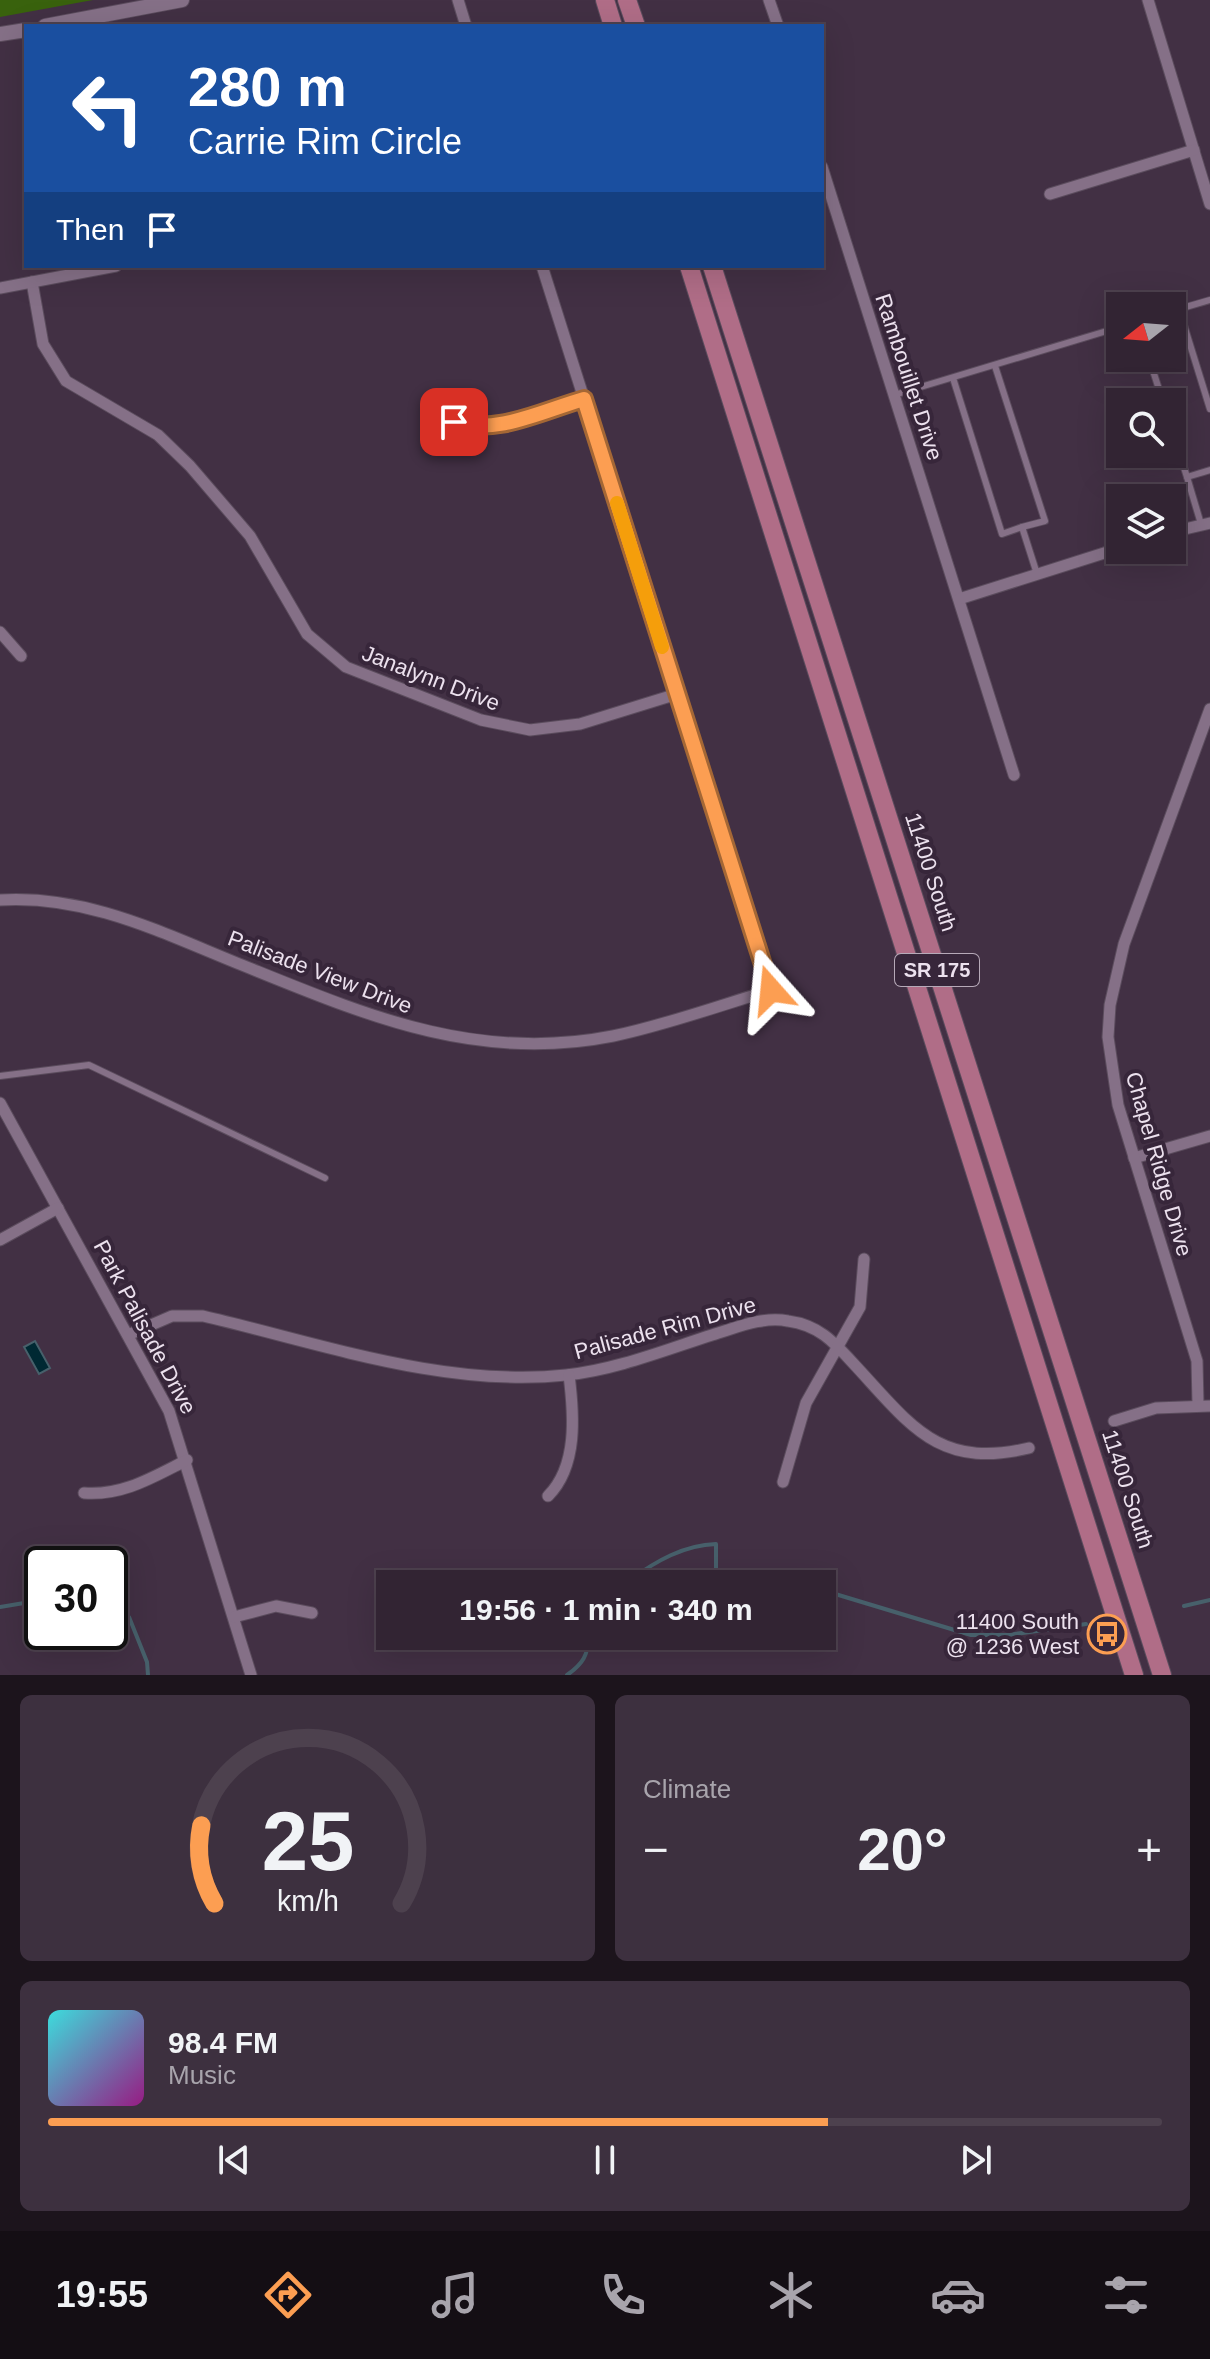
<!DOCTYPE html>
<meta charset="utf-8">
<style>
:root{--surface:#322433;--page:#3d303f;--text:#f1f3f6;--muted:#a8a4ac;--line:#4d414e;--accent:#fc9e52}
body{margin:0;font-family:Helvetica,sans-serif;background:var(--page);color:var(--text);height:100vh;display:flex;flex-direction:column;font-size:30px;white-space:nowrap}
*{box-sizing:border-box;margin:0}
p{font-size:26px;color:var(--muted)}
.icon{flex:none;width:44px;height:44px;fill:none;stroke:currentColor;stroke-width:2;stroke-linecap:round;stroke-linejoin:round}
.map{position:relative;height:1675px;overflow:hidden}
.drawer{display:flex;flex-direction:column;gap:20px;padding:20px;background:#1c141c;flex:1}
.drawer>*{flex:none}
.hud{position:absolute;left:24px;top:24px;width:800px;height:244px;border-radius:0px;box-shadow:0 8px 32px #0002,0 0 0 2px var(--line);background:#1a4fa0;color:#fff;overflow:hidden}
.needle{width:52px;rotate:253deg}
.tools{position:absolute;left:1106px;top:292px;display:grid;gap:16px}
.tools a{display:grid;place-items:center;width:80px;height:80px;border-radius:0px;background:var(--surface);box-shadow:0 8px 32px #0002,0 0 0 2px var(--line);font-size:40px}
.speed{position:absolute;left:24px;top:1546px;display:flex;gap:16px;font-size:40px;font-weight:700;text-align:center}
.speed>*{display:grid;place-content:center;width:104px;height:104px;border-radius:50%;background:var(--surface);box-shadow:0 8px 32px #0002,0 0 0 2px var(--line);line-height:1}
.speed .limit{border:4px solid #111;border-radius:12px;background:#fff;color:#111}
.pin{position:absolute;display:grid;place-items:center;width:68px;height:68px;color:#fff;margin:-34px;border-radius:16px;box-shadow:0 4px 12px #0006}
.me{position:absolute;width:88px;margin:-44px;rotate:342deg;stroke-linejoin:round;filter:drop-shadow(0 0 6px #0008)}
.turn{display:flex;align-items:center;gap:28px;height:168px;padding:0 32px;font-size:36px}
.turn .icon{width:104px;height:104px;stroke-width:2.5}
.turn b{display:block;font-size:56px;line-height:68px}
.then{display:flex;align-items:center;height:76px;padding:0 32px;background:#0003;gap:16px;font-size:30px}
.big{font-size:60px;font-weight:700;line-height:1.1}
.drawer .card{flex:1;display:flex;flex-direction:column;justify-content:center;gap:12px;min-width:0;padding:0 28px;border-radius:12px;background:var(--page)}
.drawer .dial{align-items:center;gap:0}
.dial svg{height:208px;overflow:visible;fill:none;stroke:var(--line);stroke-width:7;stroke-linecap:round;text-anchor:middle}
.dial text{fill:var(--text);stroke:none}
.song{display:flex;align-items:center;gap:24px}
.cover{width:96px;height:96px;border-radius:12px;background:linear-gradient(135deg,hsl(180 70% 55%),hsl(310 70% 35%))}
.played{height:8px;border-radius:4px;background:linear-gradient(90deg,var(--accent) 70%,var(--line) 70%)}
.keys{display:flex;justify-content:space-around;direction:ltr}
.heat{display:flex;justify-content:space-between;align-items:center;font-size:44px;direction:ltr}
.drawer .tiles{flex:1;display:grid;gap:20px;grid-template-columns:1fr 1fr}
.card:last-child{grid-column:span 2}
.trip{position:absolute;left:376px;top:1570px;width:460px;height:80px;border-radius:0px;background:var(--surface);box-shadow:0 8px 32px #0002,0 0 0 2px var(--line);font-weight:700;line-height:80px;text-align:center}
.tab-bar{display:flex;height:128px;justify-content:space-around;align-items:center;background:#140e14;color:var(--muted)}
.tab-bar .icon{width:56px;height:56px}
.tab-bar .selected{color:var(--accent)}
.tab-bar b{font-size:36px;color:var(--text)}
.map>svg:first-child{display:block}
.green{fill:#39620d}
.water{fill:#002933;stroke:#47606b;stroke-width:2}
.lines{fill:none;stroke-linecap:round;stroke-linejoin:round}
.stream{stroke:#47606b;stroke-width:4}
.service-casing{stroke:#5b4c5d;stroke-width:8}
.minor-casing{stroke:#5b4c5d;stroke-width:13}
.tertiary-casing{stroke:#5b4c5d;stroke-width:16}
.primary-casing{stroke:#5b4c5d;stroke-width:20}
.service{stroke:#857087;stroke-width:6}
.minor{stroke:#857087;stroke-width:11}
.tertiary{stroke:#857087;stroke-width:14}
.primary{stroke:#b06d87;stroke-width:18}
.route-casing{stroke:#a46735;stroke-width:20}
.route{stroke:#fc9e52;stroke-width:14}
.slow{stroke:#f59e0b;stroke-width:14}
.labels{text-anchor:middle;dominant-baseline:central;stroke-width:8;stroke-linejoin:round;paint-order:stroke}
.shield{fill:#37263a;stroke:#b6a9b8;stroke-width:2}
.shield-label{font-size:20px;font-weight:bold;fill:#ece1ee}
.street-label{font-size:22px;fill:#ece1ee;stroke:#37263a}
.poi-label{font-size:22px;fill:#ece1ee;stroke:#37263a;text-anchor:end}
</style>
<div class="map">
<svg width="1210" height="1675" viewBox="0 0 1210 1675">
<rect width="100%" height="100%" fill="#423044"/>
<polygon class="green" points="0,0 93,0 0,17"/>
<polygon class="water" points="35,1341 50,1368 39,1374 24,1347"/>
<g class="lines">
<g class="stream">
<path d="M590,1584L617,1570L630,1580C656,1561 684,1545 716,1544V1573L724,1584"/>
<polyline points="822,1590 971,1635 1008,1635 1086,1624"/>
<polyline points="1184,1606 1210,1600"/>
<polyline points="0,1607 42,1600"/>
<polyline points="110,1615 129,1617 147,1662 148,1675"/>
<path d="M567,1675C583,1664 588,1655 589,1636"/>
</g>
<g class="service-casing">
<g id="service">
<polyline points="1210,300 1179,309 1210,409"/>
<polyline points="1149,358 1163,402"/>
<polyline points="995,366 1045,521 1022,527 1037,574"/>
<polyline points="953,378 1002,534 1022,527"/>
<polyline points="894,395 1120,327"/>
<polyline points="1172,430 1187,477"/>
<polyline points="1201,524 1187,477 1210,470"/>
<polyline points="0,1076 89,1065 325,1178"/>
</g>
</g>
<g class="minor-casing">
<g id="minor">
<polyline points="458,0 466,26"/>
<polyline points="769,0 778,26"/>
<polyline points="1148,0 1210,204"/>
<polyline points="822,167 1014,775"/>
<polyline points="1050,194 1194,150"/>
<polyline points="32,282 43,344 66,381 158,435 190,466 250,536 307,634 346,667 481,720 530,730 580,724 677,694"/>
<polyline points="0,288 116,266"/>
<path d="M454,422C497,435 542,412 584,399"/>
<polyline points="1172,532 1210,523"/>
<polyline points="959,599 1120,548"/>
<polyline points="0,632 21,656"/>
<path d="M0,900C85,895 156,930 232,961C359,1012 472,1064 613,1036C666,1025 718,1006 771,990L542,266"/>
<polyline points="0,1103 169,1411 251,1675"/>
<polyline points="1134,1158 1210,1136"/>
<polyline points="0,1240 58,1208"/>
<path d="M128,1335L172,1316H203C319,1343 445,1388 566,1375C615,1370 665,1350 712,1335C736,1328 762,1316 788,1321C818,1325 833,1341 852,1362C910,1424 937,1470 1029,1448"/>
<polyline points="1198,1404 1197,1361 1118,1105 1108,1037 1110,1005 1124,944 1210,709"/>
<polyline points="1114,1421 1156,1408 1210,1406"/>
<polyline points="783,1482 806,1403 860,1307 864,1259"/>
<path d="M84,1493C123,1496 153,1477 187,1460"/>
<path d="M548,1496C578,1466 574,1415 569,1375"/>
<polyline points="234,1617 276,1606 312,1613"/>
</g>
</g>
<g class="tertiary-casing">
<g id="tertiary">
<polyline points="45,26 182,0"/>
<polyline points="0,34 26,30"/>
</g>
</g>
<g class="primary-casing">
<g id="primary">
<polyline points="605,0 613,26"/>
<polyline points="627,0 636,26"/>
<polyline points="689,266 1134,1675"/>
<polyline points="712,266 1162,1675"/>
</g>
</g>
<use href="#service" class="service"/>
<use href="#minor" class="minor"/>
<use href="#tertiary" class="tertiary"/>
<use href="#primary" class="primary"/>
</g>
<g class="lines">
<g class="route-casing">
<path id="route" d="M454,422C497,435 542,411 584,399L771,990"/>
</g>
<use href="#route" class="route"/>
<polyline class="slow" points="617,503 662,647"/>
</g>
<defs>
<g id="bus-ring" transform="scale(2)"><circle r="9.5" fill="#37263a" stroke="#fc9e52" stroke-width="1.5"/><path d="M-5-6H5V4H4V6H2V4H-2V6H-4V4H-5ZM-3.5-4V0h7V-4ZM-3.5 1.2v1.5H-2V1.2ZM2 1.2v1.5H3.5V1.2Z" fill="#fc9e52"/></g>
</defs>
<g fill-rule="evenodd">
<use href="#bus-ring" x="1107" y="1634"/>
</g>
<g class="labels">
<rect class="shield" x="895" y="954" width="84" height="32" rx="6"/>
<g class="shield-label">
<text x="937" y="970">SR 175</text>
</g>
<g class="street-label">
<text transform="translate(909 377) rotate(72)">Rambouillet Drive</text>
<text transform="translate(431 678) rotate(21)">Janalynn Drive</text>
<text transform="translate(931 872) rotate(72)">11400 South</text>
<text transform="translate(320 972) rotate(21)">Palisade View Drive</text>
<text transform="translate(1159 1164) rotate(74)">Chapel Ridge Drive</text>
<text transform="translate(145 1327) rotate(62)">Park Palisade Drive</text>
<text transform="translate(665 1328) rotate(-15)">Palisade Rim Drive</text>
<text transform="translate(1128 1489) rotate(72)">11400 South</text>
</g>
<g class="poi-label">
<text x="1079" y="1621">11400 South<tspan x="1079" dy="25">@ 1236 West</tspan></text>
</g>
</g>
</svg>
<div class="tools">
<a><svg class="needle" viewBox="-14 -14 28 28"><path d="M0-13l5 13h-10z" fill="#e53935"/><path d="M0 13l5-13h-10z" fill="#a8a4ac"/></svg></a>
<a><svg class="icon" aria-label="search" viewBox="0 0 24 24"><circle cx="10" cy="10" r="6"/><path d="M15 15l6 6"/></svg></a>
<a><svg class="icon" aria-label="layers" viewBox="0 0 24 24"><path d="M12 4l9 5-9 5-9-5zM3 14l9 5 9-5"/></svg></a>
</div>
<div class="speed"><div class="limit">30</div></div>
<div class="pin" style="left:454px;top:422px;background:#d93025"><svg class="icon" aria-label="arrive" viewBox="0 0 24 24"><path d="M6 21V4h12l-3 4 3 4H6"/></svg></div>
<svg class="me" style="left:771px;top:990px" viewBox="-20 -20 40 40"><path d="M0-17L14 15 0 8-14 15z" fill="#fc9e52" stroke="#fff" stroke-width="4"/></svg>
<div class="trip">19:56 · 1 min · 340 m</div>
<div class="hud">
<div class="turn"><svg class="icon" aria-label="left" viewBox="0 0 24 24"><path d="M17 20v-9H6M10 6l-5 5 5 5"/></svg><div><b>280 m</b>Carrie Rim Circle</div></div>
<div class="then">Then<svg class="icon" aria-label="arrive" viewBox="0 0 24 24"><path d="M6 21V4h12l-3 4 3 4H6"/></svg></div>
</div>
</div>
<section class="drawer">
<div class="tiles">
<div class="card dial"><svg viewBox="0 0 100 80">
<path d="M14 69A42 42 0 1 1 86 69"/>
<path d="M14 69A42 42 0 0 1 9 39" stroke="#fc9e52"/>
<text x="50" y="56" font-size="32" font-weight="700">25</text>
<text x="50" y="72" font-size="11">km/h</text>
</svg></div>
<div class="card"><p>Climate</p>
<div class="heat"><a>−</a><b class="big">20°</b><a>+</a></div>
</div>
<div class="card">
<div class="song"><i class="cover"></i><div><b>98.4 FM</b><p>Music</p></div></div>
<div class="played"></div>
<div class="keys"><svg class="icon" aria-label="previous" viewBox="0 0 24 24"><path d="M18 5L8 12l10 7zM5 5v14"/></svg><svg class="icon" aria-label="pause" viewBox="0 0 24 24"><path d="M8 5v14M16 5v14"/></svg><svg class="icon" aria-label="next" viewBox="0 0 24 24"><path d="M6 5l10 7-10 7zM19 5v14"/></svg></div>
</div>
</div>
</section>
<nav class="tab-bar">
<b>19:55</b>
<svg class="icon selected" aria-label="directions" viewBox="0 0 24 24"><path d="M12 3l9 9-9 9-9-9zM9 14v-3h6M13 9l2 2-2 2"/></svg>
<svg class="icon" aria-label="music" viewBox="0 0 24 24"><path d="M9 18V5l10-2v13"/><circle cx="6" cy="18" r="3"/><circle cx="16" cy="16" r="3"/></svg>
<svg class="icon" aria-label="phone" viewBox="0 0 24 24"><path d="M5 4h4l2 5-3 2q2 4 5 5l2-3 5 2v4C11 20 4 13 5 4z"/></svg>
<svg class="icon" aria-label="climate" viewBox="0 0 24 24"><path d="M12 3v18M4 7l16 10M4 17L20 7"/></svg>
<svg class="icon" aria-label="car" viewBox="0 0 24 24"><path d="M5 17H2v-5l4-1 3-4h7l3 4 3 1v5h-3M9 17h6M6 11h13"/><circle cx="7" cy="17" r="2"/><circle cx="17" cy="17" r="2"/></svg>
<svg class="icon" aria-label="filters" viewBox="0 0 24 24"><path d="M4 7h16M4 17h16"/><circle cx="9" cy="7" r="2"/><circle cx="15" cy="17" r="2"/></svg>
</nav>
